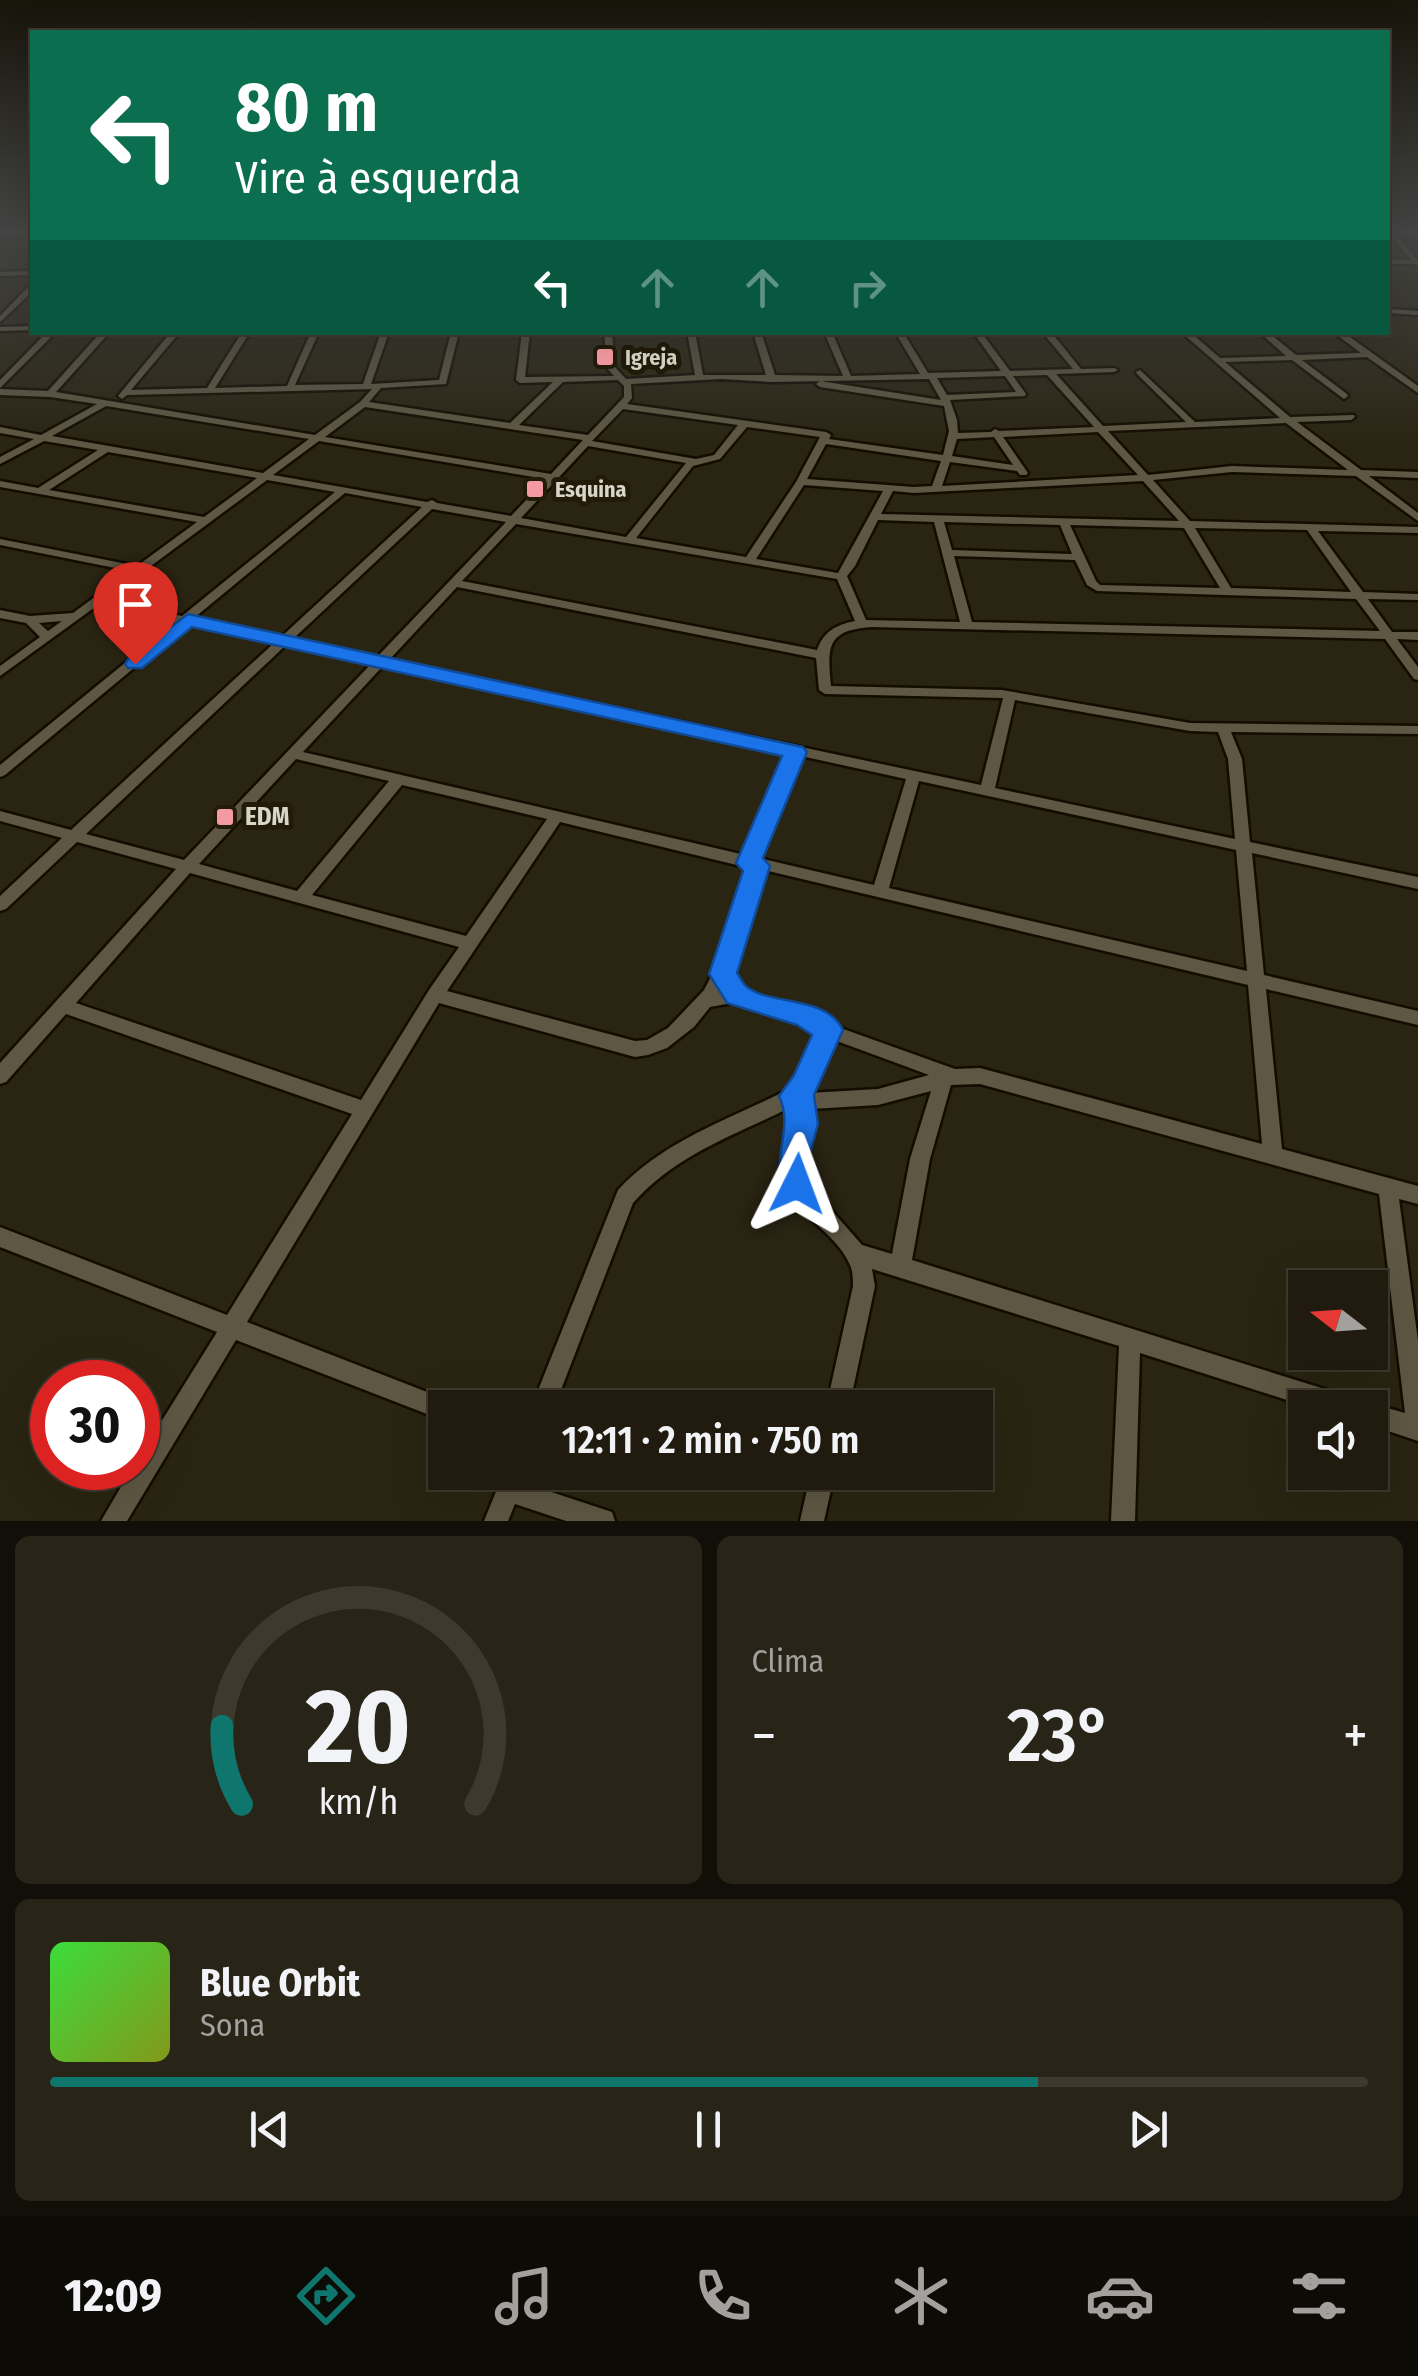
<!DOCTYPE html>
<html lang="pt">
<meta charset="utf-8">
<style>
:root{--surface:#201b0e;--page:#282417;--text:#f1f3f6;--muted:#a2a19e;--line:#3d392e;--accent:#0f766e}
body{margin:0;font-family:"Fira Sans Condensed",sans-serif;background:var(--page);color:var(--text);height:100vh;display:flex;flex-direction:column;font-size:38px;white-space:nowrap}
*{box-sizing:border-box;margin:0}
p{font-size:32px;color:var(--muted)}
.icon{flex:none;width:55px;height:55px;fill:none;stroke:currentColor;stroke-width:2;stroke-linecap:round;stroke-linejoin:round}
.map{position:relative;height:1521px;overflow:hidden}
.side{display:flex;flex-direction:column;gap:15px;padding:15px;background:#120f08;flex:1}
.side>*{flex:none}
.top-card{position:absolute;left:30px;top:30px;width:1360px;height:305px;border-radius:0px;box-shadow:0 10px 40px #0002,0 0 0 2px var(--line);background:#0b6e4f;color:#fff;overflow:hidden}
.needle{width:65px;rotate:287deg}
.buttons{position:absolute;left:1288px;top:1270px;display:grid;gap:20px}
.buttons a{display:grid;place-items:center;width:100px;height:100px;border-radius:0px;background:var(--surface);box-shadow:0 10px 40px #0002,0 0 0 2px var(--line);font-size:50px}
.speed{position:absolute;left:30px;top:1360px;display:flex;gap:20px;font-size:50px;font-weight:700;text-align:center}
.speed>*{display:grid;place-content:center;width:130px;height:130px;border-radius:50%;background:var(--surface);box-shadow:0 10px 40px #0002,0 0 0 2px var(--line);line-height:1}
.speed .limit{border:15px solid #d22;background:#fff;color:#111}
.pin{position:absolute;display:grid;place-items:center;width:85px;height:85px;color:#fff;margin:-102px -42px;border-radius:50% 50% 50% 0;rotate:-45deg;box-shadow:0 0 10px #0007}
.pin .icon{rotate:45deg}
.me{position:absolute;width:110px;margin:-55px;rotate:3deg;stroke-linejoin:round;filter:drop-shadow(0 0 8px #0008)}
.turn{display:flex;align-items:center;gap:35px;height:210px;padding:0 40px;font-size:45px}
.turn .icon{width:130px;height:130px;stroke-width:2.5}
.turn b{display:block;font-size:70px;line-height:85px}
.lanes{display:flex;align-items:center;height:95px;padding:0 40px;background:#0003;justify-content:center;gap:50px;direction:ltr}
.lanes .off{opacity:.35}
.big{font-size:75px;font-weight:600;line-height:1.1}
.side .tile{flex:1;display:flex;flex-direction:column;justify-content:center;gap:15px;min-width:0;padding:0 35px;border-radius:15px;background:var(--page)}
.side .dial{align-items:center;gap:0}
.dial svg{height:260px;overflow:visible;fill:none;stroke:var(--line);stroke-width:7;stroke-linecap:round;text-anchor:middle}
.dial text{fill:var(--text);stroke:none}
.song{display:flex;align-items:center;gap:30px}
.cover{width:120px;height:120px;border-radius:15px;background:linear-gradient(135deg,hsl(120 70% 55%),hsl(70 70% 35%))}
.played{height:10px;border-radius:5px;background:linear-gradient(90deg,var(--accent) 75%,var(--line) 75%)}
.keys{display:flex;justify-content:space-around;direction:ltr}
.heat{display:flex;justify-content:space-between;align-items:center;font-size:55px;direction:ltr}
.side .tiles{flex:1;display:grid;gap:15px;grid-template-columns:1fr 1fr}
.tile:last-child{grid-column:span 2}
.trip{position:absolute;left:428px;top:1390px;width:565px;height:100px;border-radius:0px;background:var(--surface);box-shadow:0 10px 40px #0002,0 0 0 2px var(--line);font-weight:600;line-height:100px;text-align:center}
.tabs{display:flex;height:160px;justify-content:space-around;align-items:center;background:#0d0b06;color:var(--muted)}
.tabs .icon{width:70px;height:70px}
.tabs .on{color:var(--accent)}
.tabs b{font-size:45px;color:var(--text)}
.map>svg:first-child{display:block}
.lines{fill:none;stroke-linecap:round;stroke-linejoin:round}
.minor-casing{stroke:#130d00;stroke-width:5}
.minor{fill:#5e5743;fill-rule:evenodd}
.route{fill:#1a73e8;stroke:#114b97;stroke-width:2.5}
.poi-dot{fill:#f49aa2;stroke:#211b08;stroke-width:4}
.labels{text-anchor:middle;dominant-baseline:central;stroke-width:10;stroke-linejoin:round;paint-order:stroke}
.far-poi-label{font-size:22px;font-weight:bold;fill:#d8d5c9;stroke:#211b08;text-anchor:start}
.poi-label{font-size:25px;font-weight:bold;fill:#d8d5c9;stroke:#211b08;text-anchor:start}
</style>
<div class="map">
<svg width="1418" height="1521" viewBox="0 0 1418 1521">
<rect width="100%" height="100%" fill="#2a2412"/>
<g class="lines">
<g class="minor-casing">
<g id="minor">
<polygon points="1389,233 1395,233 1418,260 1418,266 1414,264 1388,264 1388,260 1411,260"/>
<polygon points="1409,233 1418,234 1418,238"/>
<polygon points="32,271 32,275 0,276 0,272"/>
<polygon points="29,286 32,286 32,292 0,322 0,316"/>
<polygon points="1388,309 1418,311 1418,315 1388,313"/>
<polygon points="32,326 32,330 0,331 0,327"/>
<polygon points="47,332 56,332 0,388 0,380"/>
<path d="M101,332H110L56,392L315,435L360,402L372,389L127,395L122,399L118,396L171,332H180L131,390L207,388L242,332H250L215,388L287,386L311,332H319L295,385L363,384L381,332H389L371,384L439,380L451,332H459L446,384L381,388L369,402L510,423L553,382L520,383L516,380L522,332H530L525,377L614,376L607,368L604,332H612L615,367L626,379L695,375L687,332H695L703,375H766L753,332H761L775,375L843,376L824,332H832L851,376L920,374L895,332H903L928,373L1001,371L973,332H981L1010,371L1073,369L1042,332H1051L1081,369L1114,368L1118,370L1114,372L1056,374L1103,426L1186,422L1137,374L1136,372L1140,370L1195,422L1280,418L1181,332H1190L1220,358L1286,356L1259,332H1268L1296,355L1361,353L1333,332H1343L1418,386V393L1367,357L1302,360L1347,394L1348,396L1344,399L1292,360L1225,362L1290,417L1354,415L1355,417L1351,420L1297,422L1361,470L1418,472V478L1369,476L1418,513V521L1356,476L1232,472L1153,480L1190,521L1418,527V533L1318,531L1363,592L1418,594V600L1368,599L1392,632H1418V640L1397,639L1418,667V680L1414,679L1385,639L872,627C827,630 827,646 831,686L1002,690L1190,723L1418,726V734L1231,732L1242,759L1250,842L1418,877V889L1252,853L1264,975L1418,1011V1025L1266,989L1282,1149L1418,1186V1204L1399,1199L1418,1341V1441L1370,1425V1408H1361L1370,1403L1405,1413L1379,1194L980,1084L951,1085L930,1159L912,1260L1350,1397L1358,1400L1361,1408H1312L1140,1353L1135,1521H1111L1119,1346L872,1269L875,1286L849,1408H826L853,1286C853,1278 853,1270 849,1263C834,1230 791,1214 784,1176C780,1153 791,1128 793,1106C734,1136 678,1153 633,1203L554,1408H531L618,1190C666,1139 727,1121 787,1090L798,1079L819,1034L800,1022L737,1002L710,1007L694,1027L667,1048L648,1055L635,1057L439,1003L247,1322L445,1399L453,1402L455,1408H445V1421L236,1340L127,1521H101L132,1468H138V1459L217,1332L0,1247V1227L227,1315L352,1114L66,1014L6,1082L0,1084V1063L176,869L77,842L6,909L0,911V896L62,838L0,821V811L71,830L274,643L187,624L5,775L0,777V765L175,622L98,605L0,676V666L40,637L26,623L0,618V610L30,616L73,613L130,571L0,545V539L137,566L197,522L0,487V481L38,488L98,450L44,441L0,464V457L34,439L0,433V427L41,435L97,404L50,397L0,395V389L48,391ZM1047,375L1094,427L999,431L995,429L991,432L958,433L957,420L950,400L1025,396L1026,394L1013,376ZM1005,376L1016,392L947,395L937,378ZM721,379L772,382L929,379L941,400L820,381L816,384L820,387L944,406L949,431L943,455L829,439L831,435L826,432L627,404L632,398L631,384ZM618,380L624,386V397L588,435L519,425L563,382ZM106,406L309,439L263,473L52,436ZM365,407L583,440L551,474L325,437ZM623,409L738,425L714,455L696,459L592,441ZM1286,423L1348,470L1232,466L1148,475L1108,431ZM747,427L820,437L796,482L746,557L636,538L693,466L720,459ZM1098,432L1138,475L942,486L950,462L1017,471L1020,475H1026L1028,473L1003,437ZM994,437L1013,465L952,456L957,439ZM319,441L546,479L511,516L437,503L432,500L427,502L273,475ZM826,444L941,461L932,486L914,487L807,479ZM588,446L686,463L626,537L521,518ZM108,452L257,478L204,517L49,490ZM267,480L335,492L182,616L105,600ZM1143,481L1179,521L881,514L893,491L914,493ZM804,485L883,491L838,573L756,559ZM345,493L422,507L281,637L194,618ZM432,509L506,522L377,657L293,639ZM878,520L934,522L960,622L866,620L847,576L855,566ZM944,522L1060,525L1072,554L952,550ZM516,524L837,579L855,621C836,625 824,631 817,650L462,581ZM1070,525L1184,528L1220,588L1100,585L1096,581ZM1195,528L1307,530L1351,592L1231,588ZM954,556L1075,560L1087,585L1097,591L1356,599L1380,631L972,622ZM457,587L816,658L819,690L825,694L1003,698L981,785L389,660ZM62,621L48,631L39,623ZM286,645L371,664L184,860L86,834ZM383,666L789,753L745,855L303,752ZM1015,700L1190,731L1218,732L1228,759L1235,839L995,788ZM801,756L906,779L874,885L759,858ZM296,759L389,781L297,891L199,864ZM919,781L1236,850L1247,971L889,888ZM402,785L547,819L466,936L312,895ZM560,822L749,868L721,957L704,990L668,1028L647,1040L635,1041L447,991ZM764,870L1248,985L1262,1144L980,1068L955,1069L835,1026L806,1010L737,988L721,991L737,957ZM190,873L459,947L429,990L361,1100L76,1003ZM834,1040L929,1075L878,1089L809,1093ZM931,1091L910,1159L892,1254L862,1245L805,1180L804,1156L811,1109L878,1105Z"/>
<polygon points="504,1472 528,1472 524,1483 612,1512 615,1521 566,1521 515,1504 508,1521 484,1521"/>
<polygon points="811,1472 835,1472 824,1521 800,1521"/>
</g>
</g>
<use href="#minor" class="minor"/>
</g>
<linearGradient id="sky" x2="0" y2="1"><stop stop-color="#17140a"/><stop offset="0.52" stop-color="#444544"/><stop offset="1" stop-color="#444544" stop-opacity="0"/></linearGradient>
<rect width="1418" height="446" fill="url(#sky)"/>
<path class="route" d="M188,614L803,747L807,752L763,858L770,866L737,973C740,977 742,983 747,987C772,1006 826,995 843,1030L814,1095L818,1124L810,1153L813,1184L808,1195L797,1200L785,1195C769,1157 795,1130 779,1096L794,1075L812,1035L797,1025L727,1003L709,974L743,871L736,863L782,756L192,627L142,668H128L125,664L128,659Z"/>
<g class="poi-dot">
<rect x="595" y="347" width="20" height="20" rx="5"/>
<rect x="525" y="479" width="20" height="20" rx="5"/>
<rect x="215" y="807" width="20" height="20" rx="5"/>
</g>
<g class="labels">
<g class="far-poi-label">
<text x="625" y="357">Igreja</text>
<text x="555" y="489">Esquina</text>
</g>
<g class="poi-label">
<text x="245" y="817">EDM</text>
</g>
</g>
</svg>
<div class="buttons">
<a><svg class="needle" viewBox="-14 -14 28 28"><path d="M0-13l5 13h-10z" fill="#e53935"/><path d="M0 13l5-13h-10z" fill="#a2a19e"/></svg></a>
<a><svg class="icon" aria-label="sound" viewBox="0 0 24 24"><path d="M4 9h4l5-4v14l-5-4H4zM17 9q2 3 0 6"/></svg></a>
</div>
<div class="speed"><div class="limit">30</div></div>
<div class="pin" style="left:135px;top:664px;background:#d93025"><svg class="icon" aria-label="arrive" viewBox="0 0 24 24"><path d="M6 21V4h12l-3 4 3 4H6"/></svg></div>
<svg class="me" style="left:797px;top:1184px" viewBox="-20 -20 40 40"><path d="M0-17L14 15 0 8-14 15z" fill="#1a73e8" stroke="#fff" stroke-width="4"/></svg>
<div class="trip">12:11 · 2 min · 750 m</div>
<div class="top-card">
<div class="turn"><svg class="icon" aria-label="left" viewBox="0 0 24 24"><path d="M17 20v-9H6M10 6l-5 5 5 5"/></svg><div><b>80 m</b>Vire à esquerda</div></div>
<div class="lanes"><svg class="icon" aria-label="left" viewBox="0 0 24 24"><path d="M17 20v-9H6M10 6l-5 5 5 5"/></svg><svg class="icon off" aria-label="ahead" viewBox="0 0 24 24"><path d="M12 20V5M6 11l6-6 6 6"/></svg><svg class="icon off" aria-label="ahead" viewBox="0 0 24 24"><path d="M12 20V5M6 11l6-6 6 6"/></svg><svg class="icon off" aria-label="right" viewBox="0 0 24 24"><path d="M7 20v-9h11M14 6l5 5-5 5"/></svg></div>
</div>
</div>
<section class="side">
<div class="tiles">
<div class="tile dial"><svg viewBox="0 0 100 80">
<path d="M14 69A42 42 0 1 1 86 69"/>
<path d="M14 69A42 42 0 0 1 8 45" stroke="#0f766e"/>
<text x="50" y="56" font-size="32" font-weight="700">20</text>
<text x="50" y="72" font-size="11">km/h</text>
</svg></div>
<div class="tile"><p>Clima</p>
<div class="heat"><a>−</a><b class="big">23°</b><a>+</a></div>
</div>
<div class="tile">
<div class="song"><i class="cover"></i><div><b>Blue Orbit</b><p>Sona</p></div></div>
<div class="played"></div>
<div class="keys"><svg class="icon" aria-label="previous" viewBox="0 0 24 24"><path d="M18 5L8 12l10 7zM5 5v14"/></svg><svg class="icon" aria-label="pause" viewBox="0 0 24 24"><path d="M8 5v14M16 5v14"/></svg><svg class="icon" aria-label="next" viewBox="0 0 24 24"><path d="M6 5l10 7-10 7zM19 5v14"/></svg></div>
</div>
</div>
</section>
<nav class="tabs">
<b>12:09</b>
<svg class="icon on" aria-label="directions" viewBox="0 0 24 24"><path d="M12 3l9 9-9 9-9-9zM9 14v-3h6M13 9l2 2-2 2"/></svg>
<svg class="icon" aria-label="music" viewBox="0 0 24 24"><path d="M9 18V5l10-2v13"/><circle cx="6" cy="18" r="3"/><circle cx="16" cy="16" r="3"/></svg>
<svg class="icon" aria-label="phone" viewBox="0 0 24 24"><path d="M5 4h4l2 5-3 2q2 4 5 5l2-3 5 2v4C11 20 4 13 5 4z"/></svg>
<svg class="icon" aria-label="climate" viewBox="0 0 24 24"><path d="M12 3v18M4 7l16 10M4 17L20 7"/></svg>
<svg class="icon" aria-label="car" viewBox="0 0 24 24"><path d="M5 17H2v-5l4-1 3-4h7l3 4 3 1v5h-3M9 17h6M6 11h13"/><circle cx="7" cy="17" r="2"/><circle cx="17" cy="17" r="2"/></svg>
<svg class="icon" aria-label="filters" viewBox="0 0 24 24"><path d="M4 7h16M4 17h16"/><circle cx="9" cy="7" r="2"/><circle cx="15" cy="17" r="2"/></svg>
</nav>
